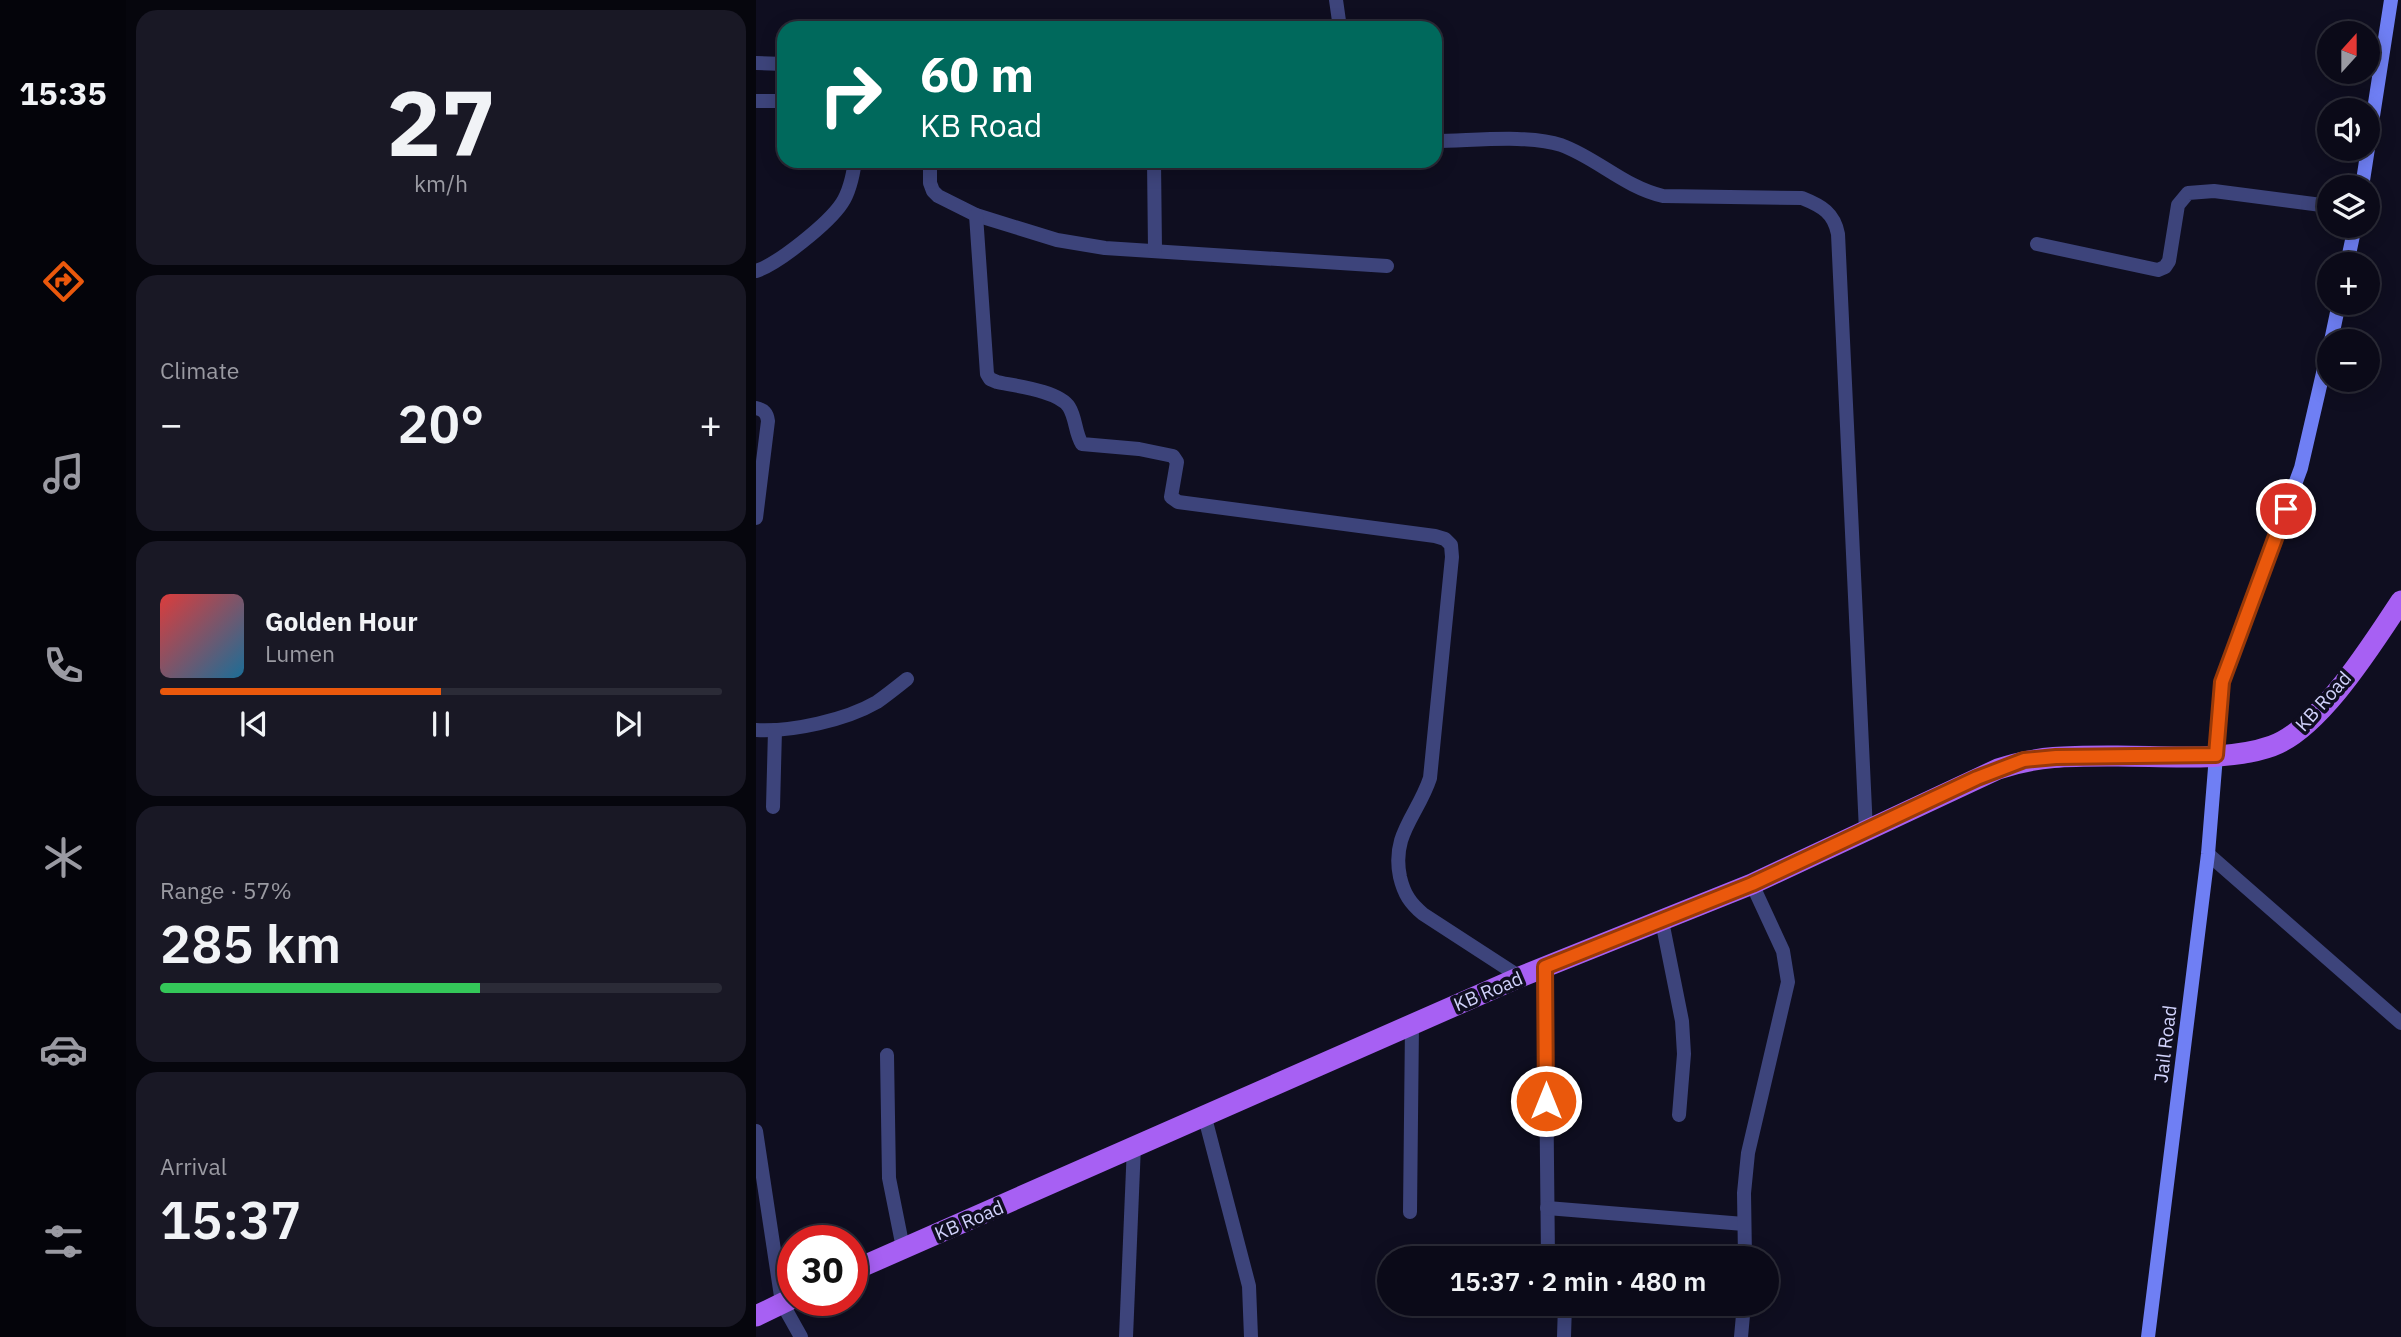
<!DOCTYPE html>
<meta charset="utf-8">
<style>
:root{--surface:#0b0a18;--page:#191825;--text:#f1f3f6;--muted:#9a9aa2;--line:#2b2b37;--accent:#ea580c}
body{margin:0;font-family:"IBM Plex Sans",sans-serif;background:var(--page);color:var(--text);height:100vh;display:flex;flex-direction:column;font-size:26px;white-space:nowrap}
*{box-sizing:border-box;margin:0}
p{font-size:23px;color:var(--muted)}
.icon{flex:none;width:38px;height:38px;fill:none;stroke:currentColor;stroke-width:2;stroke-linecap:round;stroke-linejoin:round}
.map{position:relative;flex:1;overflow:hidden}
.drawer{display:flex;flex-direction:column;gap:10px;padding:10px;background:#06060d;width:630px}
.drawer>*{flex:none}
.top-card{position:absolute;left:21px;top:21px;width:665px;height:147px;border-radius:21px;box-shadow:0 4px 18px #0003,0 0 0 2px var(--line);background:#00695c;color:#fff;overflow:hidden}
.needle{width:46px;rotate:21deg}
.fabs{position:absolute;left:1561px;top:21px;display:grid;gap:14px}
.fabs a{display:grid;place-items:center;width:63px;height:63px;border-radius:50%;background:var(--surface);box-shadow:0 4px 18px #0003,0 0 0 2px var(--line);font-size:35px}
.speed{position:absolute;left:21px;top:1225px;display:flex;gap:14px;font-size:35px;font-weight:700;text-align:center}
.speed>*{display:grid;place-content:center;width:91px;height:91px;border-radius:50%;background:var(--surface);box-shadow:0 4px 18px #0003,0 0 0 2px var(--line);line-height:1}
.speed .limit{border:10px solid #d22;background:#fff;color:#111}
.pin{position:absolute;display:grid;place-items:center;width:60px;height:60px;color:#fff;margin:-30px;border:4px solid #fff;border-radius:50%;box-shadow:0 2px 7px #0007}
.me{position:absolute;width:77px;margin:-38px;rotate:0deg;stroke-linejoin:round;filter:drop-shadow(0 0 5px #0008)}
.turn{display:flex;align-items:center;gap:24px;height:147px;padding:0 28px;font-size:32px}
.turn .icon{width:91px;height:91px;stroke-width:2.5}
.turn b{display:block;font-size:49px;line-height:60px}
.big{font-size:52px;font-weight:600;line-height:1.1}
.drawer .card{flex:1;display:flex;flex-direction:column;justify-content:center;gap:10px;min-width:0;padding:0 24px;border-radius:21px;background:var(--page)}
.drawer .dial{align-items:center;gap:0}
.dial b{font-size:91px;line-height:1}
.song{display:flex;align-items:center;gap:21px}
.cover{width:84px;height:84px;border-radius:10px;background:linear-gradient(135deg,hsl(0 70% 55%),hsl(200 70% 35%))}
.played{height:7px;border-radius:4px;background:linear-gradient(90deg,var(--accent) 50%,var(--line) 50%)}
.keys{display:flex;justify-content:space-around;direction:ltr}
.heat{display:flex;justify-content:space-between;align-items:center;font-size:38px;direction:ltr}
.charge{height:10px;border-radius:5px;background:linear-gradient(90deg,#34c759 57%,var(--line) 0)}
.trip{position:absolute;left:621px;top:1246px;width:402px;height:70px;border-radius:35px;background:var(--surface);box-shadow:0 4px 18px #0003,0 0 0 2px var(--line);font-weight:600;line-height:70px;text-align:center}
main{display:flex;flex:1;min-height:0}
.tab-bar{display:flex;flex-direction:column;width:126px;justify-content:space-around;align-items:center;background:#04040a;color:var(--muted)}
.tab-bar .icon{width:49px;height:49px}
.tab-bar .on{color:var(--accent)}
.tab-bar b{font-size:32px;color:var(--text)}
.map>svg:first-child{display:block}
.lines{fill:none;stroke-linecap:round;stroke-linejoin:round}
.street{stroke:#3d447b;stroke-width:14}
.secondary{stroke:#6f7ff4;stroke-width:14}
.primary{stroke:#a760f3;stroke-width:21}
.route-casing{stroke:#983908;stroke-width:18}
.route{stroke:#ea580c;stroke-width:12}
.labels{text-anchor:middle;dominant-baseline:central;stroke-width:7;stroke-linejoin:round;paint-order:stroke}
.street-label{font-size:19px;fill:#d1d2fb;stroke:#0f0e20}
</style>
<main>
<nav class="tab-bar">
<b>15:35</b>
<svg class="icon on" aria-label="directions" viewBox="0 0 24 24"><path d="M12 3l9 9-9 9-9-9zM9 14v-3h6M13 9l2 2-2 2"/></svg>
<svg class="icon" aria-label="music" viewBox="0 0 24 24"><path d="M9 18V5l10-2v13"/><circle cx="6" cy="18" r="3"/><circle cx="16" cy="16" r="3"/></svg>
<svg class="icon" aria-label="phone" viewBox="0 0 24 24"><path d="M5 4h4l2 5-3 2q2 4 5 5l2-3 5 2v4C11 20 4 13 5 4z"/></svg>
<svg class="icon" aria-label="climate" viewBox="0 0 24 24"><path d="M12 3v18M4 7l16 10M4 17L20 7"/></svg>
<svg class="icon" aria-label="car" viewBox="0 0 24 24"><path d="M5 17H2v-5l4-1 3-4h7l3 4 3 1v5h-3M9 17h6M6 11h13"/><circle cx="7" cy="17" r="2"/><circle cx="17" cy="17" r="2"/></svg>
<svg class="icon" aria-label="filters" viewBox="0 0 24 24"><path d="M4 7h16M4 17h16"/><circle cx="9" cy="7" r="2"/><circle cx="15" cy="17" r="2"/></svg>
</nav>
<section class="drawer">
<div class="card dial"><b>27</b><p>km/h</p></div>
<div class="card"><p>Climate</p>
<div class="heat"><a>−</a><b class="big">20°</b><a>+</a></div>
</div>
<div class="card">
<div class="song"><i class="cover"></i><div><b>Golden Hour</b><p>Lumen</p></div></div>
<div class="played"></div>
<div class="keys"><svg class="icon" aria-label="previous" viewBox="0 0 24 24"><path d="M18 5L8 12l10 7zM5 5v14"/></svg><svg class="icon" aria-label="pause" viewBox="0 0 24 24"><path d="M8 5v14M16 5v14"/></svg><svg class="icon" aria-label="next" viewBox="0 0 24 24"><path d="M6 5l10 7-10 7zM19 5v14"/></svg></div>
</div>
<div class="card"><p>Range · 57%</p><b class="big">285 km</b><div class="charge"></div></div>
<div class="card"><p>Arrival</p><b class="big">15:37</b></div>
</section>
<div class="map">
<svg width="1645" height="1337" viewBox="0 0 1645 1337">
<rect width="100%" height="100%" fill="#0f0e20"/>
<g class="lines">
<g class="street">
<polyline points="580,0 584,28"/>
<polyline points="0,63 28,64"/>
<polyline points="0,101 28,101"/>
<path d="M679,141C714,141 773,134 805,145C841,158 868,187 907,196L1046,198C1066,206 1078,213 1082,234L1110,831"/>
<polyline points="174,161 174,183 177,191 182,196 220,215 301,240 349,248 631,266"/>
<polyline points="398,161 399,250"/>
<path d="M220,215L231,374L234,379L241,382C260,386 303,391 313,407C320,418 319,433 326,444L383,449L417,456L421,462L415,497L422,502L679,536L689,539L695,545L696,557L674,778C662,815 635,834 644,877C648,894 654,903 667,914L764,977"/>
<polyline points="1281,244 1402,270 1409,267 1413,261 1422,205 1432,193 1458,191 1573,206"/>
<path d="M0,271C22,264 73,223 86,203C94,191 97,175 99,161"/>
<path d="M0,408C8,410 11,413 12,421L0,518"/>
<path d="M0,730C36,732 90,720 121,702C131,695 141,687 151,679"/>
<polyline points="17,807 19,730"/>
<polyline points="1452,854 1645,1023"/>
<polyline points="906,921 926,1021 928,1054 923,1115"/>
<polyline points="789,967 792,1258"/>
<polyline points="131,1055 133,1178 147,1248"/>
<polyline points="448,1114 493,1286 495,1337"/>
<polyline points="0,1131 26,1303 45,1337"/>
<polyline points="791,1208 988,1224"/>
<polyline points="654,1212 656,1024"/>
<polyline points="989,1258 988,1193 992,1153 1032,982 1027,951 996,884"/>
<polyline points="370,1337 378,1145"/>
<polyline points="808,1337 809,1304"/>
<polyline points="985,1337 988,1304"/>
</g>
<g class="secondary">
<polyline points="1606,187 1635,0"/>
<polyline points="1591,264 1599,226"/>
<polyline points="1575,341 1583,303"/>
<polyline points="1392,1337 1452,854 1466,682 1545,468 1573,347"/>
</g>
<g class="primary">
<path d="M96,1271L764,977L996,884L1242,769C1283,755 1319,756 1362,756C1410,756 1471,762 1516,746C1564,729 1617,643 1645,601"/>
<polyline points="0,1316 37,1298"/>
</g>
</g>
<g class="lines">
<g class="route-casing">
<polyline id="route" points="790,1101 789,967 996,884 1221,778 1268,760 1300,757 1460,755 1466,682 1530,509"/>
</g>
<use href="#route" class="route"/>
</g>
<g class="labels">
<g class="street-label">
<text transform="translate(1567 701) rotate(-48)">KB Road</text>
<text transform="translate(732 991) rotate(-23)">KB Road</text>
<text transform="translate(1409 1044) rotate(-83)">Jail Road</text>
<text transform="translate(213 1220) rotate(-23)">KB Road</text>
</g>
</g>
</svg>
<div class="fabs">
<a><svg class="needle" viewBox="-14 -14 28 28"><path d="M0-13l5 13h-10z" fill="#e53935"/><path d="M0 13l5-13h-10z" fill="#9a9aa2"/></svg></a>
<a><svg class="icon" aria-label="sound" viewBox="0 0 24 24"><path d="M4 9h4l5-4v14l-5-4H4zM17 9q2 3 0 6"/></svg></a>
<a><svg class="icon" aria-label="layers" viewBox="0 0 24 24"><path d="M12 4l9 5-9 5-9-5zM3 14l9 5 9-5"/></svg></a>
<a>+</a>
<a>−</a>
</div>
<div class="speed"><div class="limit">30</div></div>
<div class="pin" style="left:1530px;top:509px;background:#d93025"><svg class="icon" aria-label="arrive" viewBox="0 0 24 24"><path d="M6 21V4h12l-3 4 3 4H6"/></svg></div>
<svg class="me" style="left:790px;top:1101px" viewBox="-20 -20 40 40"><circle r="17" fill="#ea580c" stroke="#fff" stroke-width="3"/><path d="M0-11L8 9 0 5-8 9z" fill="#fff"/></svg>
<div class="trip">15:37 · 2 min · 480 m</div>
<div class="top-card">
<div class="turn"><svg class="icon" aria-label="right" viewBox="0 0 24 24"><path d="M7 20v-9h11M14 6l5 5-5 5"/></svg><div><b>60 m</b>KB Road</div></div>
</div>
</div>
</main>
